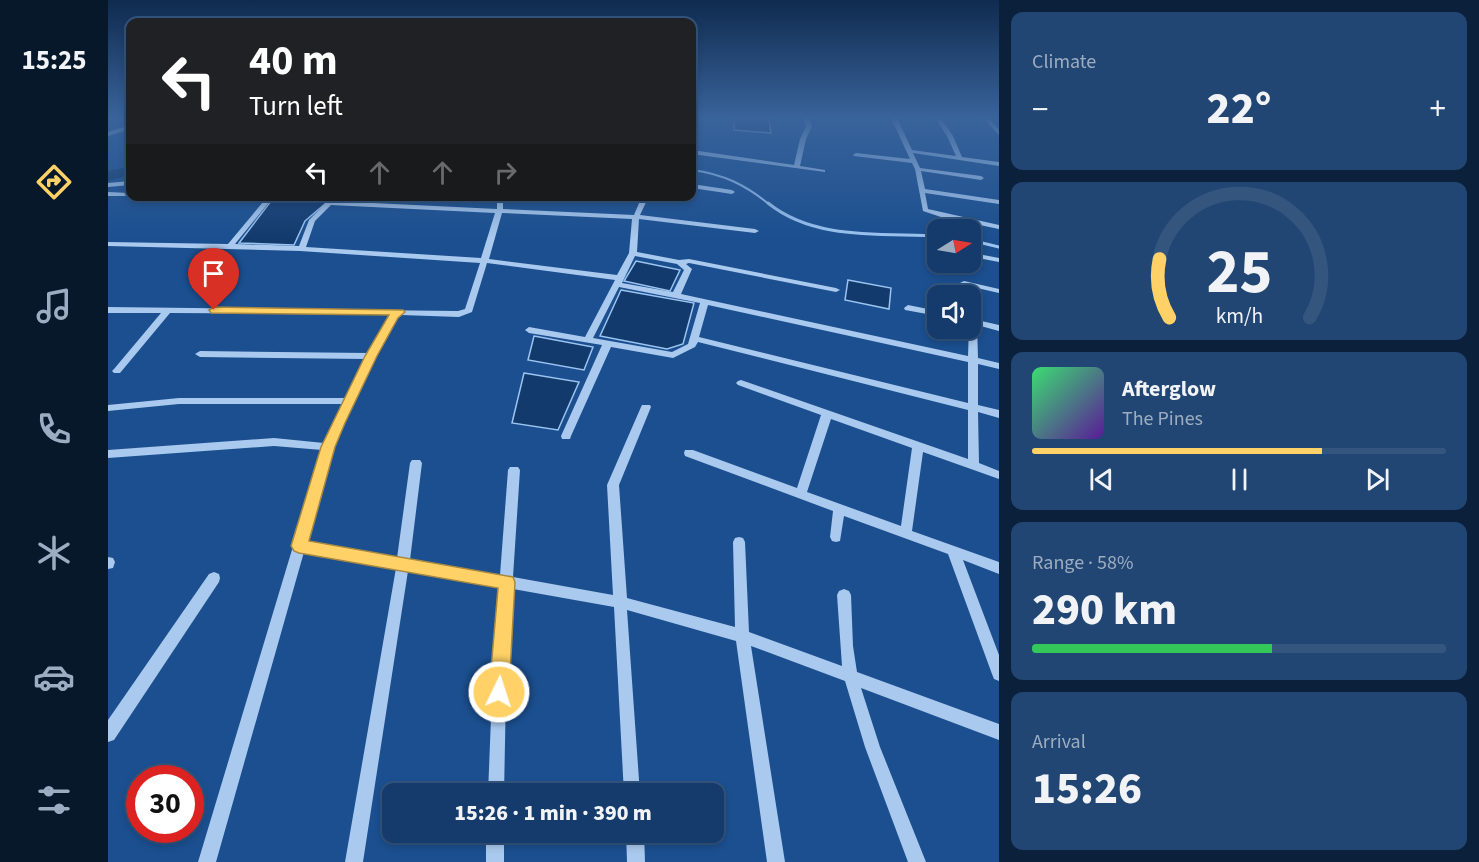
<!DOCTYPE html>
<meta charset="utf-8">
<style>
:root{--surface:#143b6b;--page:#214673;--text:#f1f3f6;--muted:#9dadc1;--line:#33557e;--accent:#ffd166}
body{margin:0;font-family:"Source Sans 3",sans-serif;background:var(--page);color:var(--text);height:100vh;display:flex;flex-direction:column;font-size:22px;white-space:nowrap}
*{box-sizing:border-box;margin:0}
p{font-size:20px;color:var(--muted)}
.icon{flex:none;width:33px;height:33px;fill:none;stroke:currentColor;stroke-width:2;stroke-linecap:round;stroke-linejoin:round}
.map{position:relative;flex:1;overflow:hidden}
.sheet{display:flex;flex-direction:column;gap:12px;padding:12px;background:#0b203b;width:480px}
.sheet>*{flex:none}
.top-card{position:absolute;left:18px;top:18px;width:570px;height:183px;border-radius:12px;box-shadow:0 3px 9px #0003,0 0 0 2px var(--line);background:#202124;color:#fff;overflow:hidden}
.needle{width:39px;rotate:79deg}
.fabs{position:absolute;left:819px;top:219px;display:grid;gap:12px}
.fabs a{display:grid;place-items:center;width:54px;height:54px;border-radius:12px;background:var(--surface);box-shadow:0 3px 9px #0003,0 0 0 2px var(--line);font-size:30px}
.speed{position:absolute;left:18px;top:765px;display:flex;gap:12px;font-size:30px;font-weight:700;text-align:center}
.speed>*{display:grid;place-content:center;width:78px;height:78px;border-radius:50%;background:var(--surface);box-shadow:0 3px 9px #0003,0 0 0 2px var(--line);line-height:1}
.speed .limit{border:9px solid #d22;background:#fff;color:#111}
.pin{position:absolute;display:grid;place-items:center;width:51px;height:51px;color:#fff;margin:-62px -26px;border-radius:50% 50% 50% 0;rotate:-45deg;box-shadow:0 0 6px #0007}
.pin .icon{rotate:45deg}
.me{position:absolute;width:66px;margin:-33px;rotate:4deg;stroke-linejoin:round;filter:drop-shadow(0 0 4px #0008)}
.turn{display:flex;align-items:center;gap:21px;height:126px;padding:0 24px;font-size:27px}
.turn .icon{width:78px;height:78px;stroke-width:2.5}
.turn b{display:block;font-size:42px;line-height:51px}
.lanes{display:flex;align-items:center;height:57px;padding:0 24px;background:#0003;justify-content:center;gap:30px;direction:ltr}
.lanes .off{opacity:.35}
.big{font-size:45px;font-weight:800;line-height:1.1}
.sheet .tile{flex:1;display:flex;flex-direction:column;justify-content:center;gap:9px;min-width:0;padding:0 21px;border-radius:12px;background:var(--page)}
.sheet .dial{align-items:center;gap:0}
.dial svg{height:156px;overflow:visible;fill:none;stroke:var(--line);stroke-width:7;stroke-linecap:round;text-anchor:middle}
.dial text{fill:var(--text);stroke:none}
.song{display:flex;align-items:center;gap:18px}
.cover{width:72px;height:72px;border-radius:9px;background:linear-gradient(135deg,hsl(140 70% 55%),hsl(270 70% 35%))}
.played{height:6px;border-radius:3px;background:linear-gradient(90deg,var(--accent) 70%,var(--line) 70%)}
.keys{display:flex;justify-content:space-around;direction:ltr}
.heat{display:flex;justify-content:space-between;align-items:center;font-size:33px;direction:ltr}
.charge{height:9px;border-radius:4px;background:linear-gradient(90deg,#34c759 58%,var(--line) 0)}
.trip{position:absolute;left:274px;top:783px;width:342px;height:60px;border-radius:12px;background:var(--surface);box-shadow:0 3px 9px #0003,0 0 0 2px var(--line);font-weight:800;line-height:60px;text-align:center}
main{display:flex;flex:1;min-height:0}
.menu{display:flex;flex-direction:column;width:108px;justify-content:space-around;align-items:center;background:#08182b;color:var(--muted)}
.menu .icon{width:42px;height:42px}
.menu .current{color:var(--accent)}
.menu b{font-size:27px;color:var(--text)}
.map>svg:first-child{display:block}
.water{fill:#123a6d;stroke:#9cc4f0;stroke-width:1.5}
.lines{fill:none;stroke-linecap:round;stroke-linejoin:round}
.stream-far1{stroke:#9cc4f0;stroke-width:2}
.stream{stroke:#9cc4f0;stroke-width:3}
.river{fill:#123a6d;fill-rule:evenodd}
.minor{fill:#a9c9ee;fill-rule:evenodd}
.route{fill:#ffd166;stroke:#a68842;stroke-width:1.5}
</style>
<main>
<nav class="menu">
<b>15:25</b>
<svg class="icon current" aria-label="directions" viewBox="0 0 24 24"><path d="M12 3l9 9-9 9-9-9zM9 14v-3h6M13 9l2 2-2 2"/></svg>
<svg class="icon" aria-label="music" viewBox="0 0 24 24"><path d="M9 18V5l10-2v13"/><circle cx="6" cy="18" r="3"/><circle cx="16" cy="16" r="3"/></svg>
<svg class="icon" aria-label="phone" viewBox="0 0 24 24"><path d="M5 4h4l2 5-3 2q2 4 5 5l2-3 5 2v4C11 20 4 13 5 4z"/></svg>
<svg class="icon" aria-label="climate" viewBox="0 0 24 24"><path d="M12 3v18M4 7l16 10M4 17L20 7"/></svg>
<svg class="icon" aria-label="car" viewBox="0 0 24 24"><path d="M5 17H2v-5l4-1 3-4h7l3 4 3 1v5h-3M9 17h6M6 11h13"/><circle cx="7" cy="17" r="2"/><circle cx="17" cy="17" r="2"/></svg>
<svg class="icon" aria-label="filters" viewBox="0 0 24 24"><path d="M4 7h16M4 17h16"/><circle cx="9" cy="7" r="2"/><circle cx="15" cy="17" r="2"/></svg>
</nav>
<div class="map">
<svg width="891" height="862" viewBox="0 0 891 862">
<rect width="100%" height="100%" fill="#1b4f8f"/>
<g class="water">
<polygon points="626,118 661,119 663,133 626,130"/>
<polygon points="173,196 215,198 218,203 197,221 186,245 131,243 163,201"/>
<polygon points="528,261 572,270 562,291 516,281"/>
<polygon points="740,280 783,288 781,309 737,300"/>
<polygon points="513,290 586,303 575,344 559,349 492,336"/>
<polygon points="426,336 485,347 476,370 420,360"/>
<polygon points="416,373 471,382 450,430 404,423"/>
</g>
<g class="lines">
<path class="stream-far1" d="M584,170C615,174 638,185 662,205"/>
<g class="stream">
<path d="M660,203C707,241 774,233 830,236"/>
<polyline points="862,240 891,247"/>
</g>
<polygon class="river" points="22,167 22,175 0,181 0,171"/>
<g class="minor">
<polygon points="695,118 701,118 704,126 698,139 692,166 717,170 717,172 584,154 584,150 686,165 692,139 698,126"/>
<polygon points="783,118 789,118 804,150 848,156 839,136 827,118 833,118 845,136 854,157 891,162 891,166 805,153 812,168 873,176 876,178 873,180 813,171 817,189 891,200 891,204 817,193 820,209 891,225 891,229 833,217 815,211 807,169 804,163 746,156 745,155 748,153 802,159"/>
<polygon points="875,118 881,118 891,130 891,135"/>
<polygon points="22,125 22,129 0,136 0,132"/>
<polygon points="22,181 22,185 0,187 0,183"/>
<polygon points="584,184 624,190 627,192 624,194 584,188"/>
<polygon points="0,192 22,193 24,196 0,196"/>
<path d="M79,196L159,198L170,196L162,201L127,244L191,246L201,220L218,203L219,196L223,197L224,201L389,209V196H395V209L526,215L534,196H541L532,215L647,229L651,231L647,233L531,219L529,252L571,260L581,259L728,288L732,290L728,292L581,263L578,264L584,269L573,294L860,356L862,296H861V287L852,283L856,281L891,289V293L869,288V320L891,325V331L869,325L870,358L891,363V369L870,364V405L891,410V418L870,412L871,463L891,471V479L815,452L804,531L891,562V574L855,560L891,655V681L886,679L884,674L840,554L736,516L732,541L728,542L724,541L722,537L725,511L577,456L576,453L577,450H585L689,488L713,415L630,385L628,383L630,381L633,380L860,459V410L590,342L587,347L565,358L503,347L463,436L462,439H454L453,436L494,345L421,333L417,330L421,327L477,337L507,280L379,263L364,312L351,317L293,315L289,317L256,381L225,447L198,542L289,558L302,463L304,460H312L314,463L302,560L392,575L400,470L402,467H410L412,470L405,577L505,595L499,485L533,407L534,405H542L543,407L511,485L519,598L627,627L625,542L627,538L631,537L635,538L637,542L641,632L734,666L729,595L731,591L736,589L741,591L743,595L745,646L749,672L891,724V740L753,688L772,747L818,862H800L757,747L737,681L643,646L677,862H659L628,641L519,610L532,794H516L506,607L405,589L398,692L396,794H380L384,692L392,587L300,571L255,862H237L288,568L196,552L108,862H90L214,450L166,446L0,458V450L166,438L216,443L234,404H71L0,411V405L71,398H238L258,359L92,357L87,354L92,351L261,353L283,314L62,313L12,373H6L4,371L6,369L53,313H0V307L350,311L357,309L372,263L192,251L0,246V242L120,244L155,202ZM223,205L387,213L373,258L198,247L207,221ZM394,213L524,219L521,253L509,275L381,259ZM527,256L569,264L576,270L565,292L514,283ZM511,287L592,303L580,344L564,352L485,338ZM600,305L860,362V403L591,337ZM723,419L804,448L793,526L699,492Z"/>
<polygon points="870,254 891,258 891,262 870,258"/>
<polygon points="800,305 830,311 830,316 797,310 796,308"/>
<polygon points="0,557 5,558 7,562 5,568 0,569"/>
<polygon points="106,572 111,574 112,578 111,582 6,740 0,742 0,720 101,574"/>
<rect x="378" y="832" width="18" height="30"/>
<polygon points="518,832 536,832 537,862 519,862"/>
</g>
</g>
<linearGradient id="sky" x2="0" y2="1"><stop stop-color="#0f2b4f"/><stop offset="0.49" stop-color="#39639b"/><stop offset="1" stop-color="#39639b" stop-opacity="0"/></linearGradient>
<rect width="891" height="239" fill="url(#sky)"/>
<polygon class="route" points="106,307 295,310 297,312 290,318 269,356 237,423 227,447 201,541 405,577 407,582 401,692 398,699 391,702 384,699 381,692 390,588 191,553 186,551 183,546 213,447 257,356 281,315 103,313 101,310"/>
</svg>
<div class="fabs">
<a><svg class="needle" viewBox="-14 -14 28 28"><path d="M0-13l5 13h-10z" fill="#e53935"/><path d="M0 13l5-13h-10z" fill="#9dadc1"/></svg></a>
<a><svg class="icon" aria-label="sound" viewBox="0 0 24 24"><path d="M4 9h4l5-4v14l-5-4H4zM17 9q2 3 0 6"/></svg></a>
</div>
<div class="speed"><div class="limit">30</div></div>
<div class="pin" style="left:106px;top:310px;background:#d93025"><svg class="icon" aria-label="arrive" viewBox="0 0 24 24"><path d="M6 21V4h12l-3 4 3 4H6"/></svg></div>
<svg class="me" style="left:391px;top:692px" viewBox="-20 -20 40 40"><circle r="17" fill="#ffd166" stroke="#fff" stroke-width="3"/><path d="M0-11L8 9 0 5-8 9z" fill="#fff"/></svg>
<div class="trip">15:26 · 1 min · 390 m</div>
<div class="top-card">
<div class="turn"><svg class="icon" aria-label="left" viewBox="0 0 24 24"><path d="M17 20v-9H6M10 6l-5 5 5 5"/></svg><div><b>40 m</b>Turn left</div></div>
<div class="lanes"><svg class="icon" aria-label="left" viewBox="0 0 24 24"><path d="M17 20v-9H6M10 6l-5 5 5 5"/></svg><svg class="icon off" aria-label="ahead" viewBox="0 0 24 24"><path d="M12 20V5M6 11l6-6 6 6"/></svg><svg class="icon off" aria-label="ahead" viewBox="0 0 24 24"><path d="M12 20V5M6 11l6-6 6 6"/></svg><svg class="icon off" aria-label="right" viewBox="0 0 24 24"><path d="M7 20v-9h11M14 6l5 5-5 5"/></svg></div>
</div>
</div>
<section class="sheet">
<div class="tile"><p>Climate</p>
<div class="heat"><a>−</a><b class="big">22°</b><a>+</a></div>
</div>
<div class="tile dial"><svg viewBox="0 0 100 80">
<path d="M14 69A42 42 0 1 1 86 69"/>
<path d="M14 69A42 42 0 0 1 9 39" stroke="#ffd166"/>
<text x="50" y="56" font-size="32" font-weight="700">25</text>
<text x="50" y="72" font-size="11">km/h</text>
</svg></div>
<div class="tile">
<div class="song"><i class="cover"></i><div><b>Afterglow</b><p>The Pines</p></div></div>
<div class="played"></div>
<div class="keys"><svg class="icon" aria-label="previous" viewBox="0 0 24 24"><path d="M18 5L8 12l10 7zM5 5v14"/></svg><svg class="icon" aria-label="pause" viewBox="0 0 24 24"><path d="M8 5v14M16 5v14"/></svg><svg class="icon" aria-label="next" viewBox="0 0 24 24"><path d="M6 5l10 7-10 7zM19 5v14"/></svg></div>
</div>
<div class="tile"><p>Range · 58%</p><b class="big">290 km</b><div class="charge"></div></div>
<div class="tile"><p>Arrival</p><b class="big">15:26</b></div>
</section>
</main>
